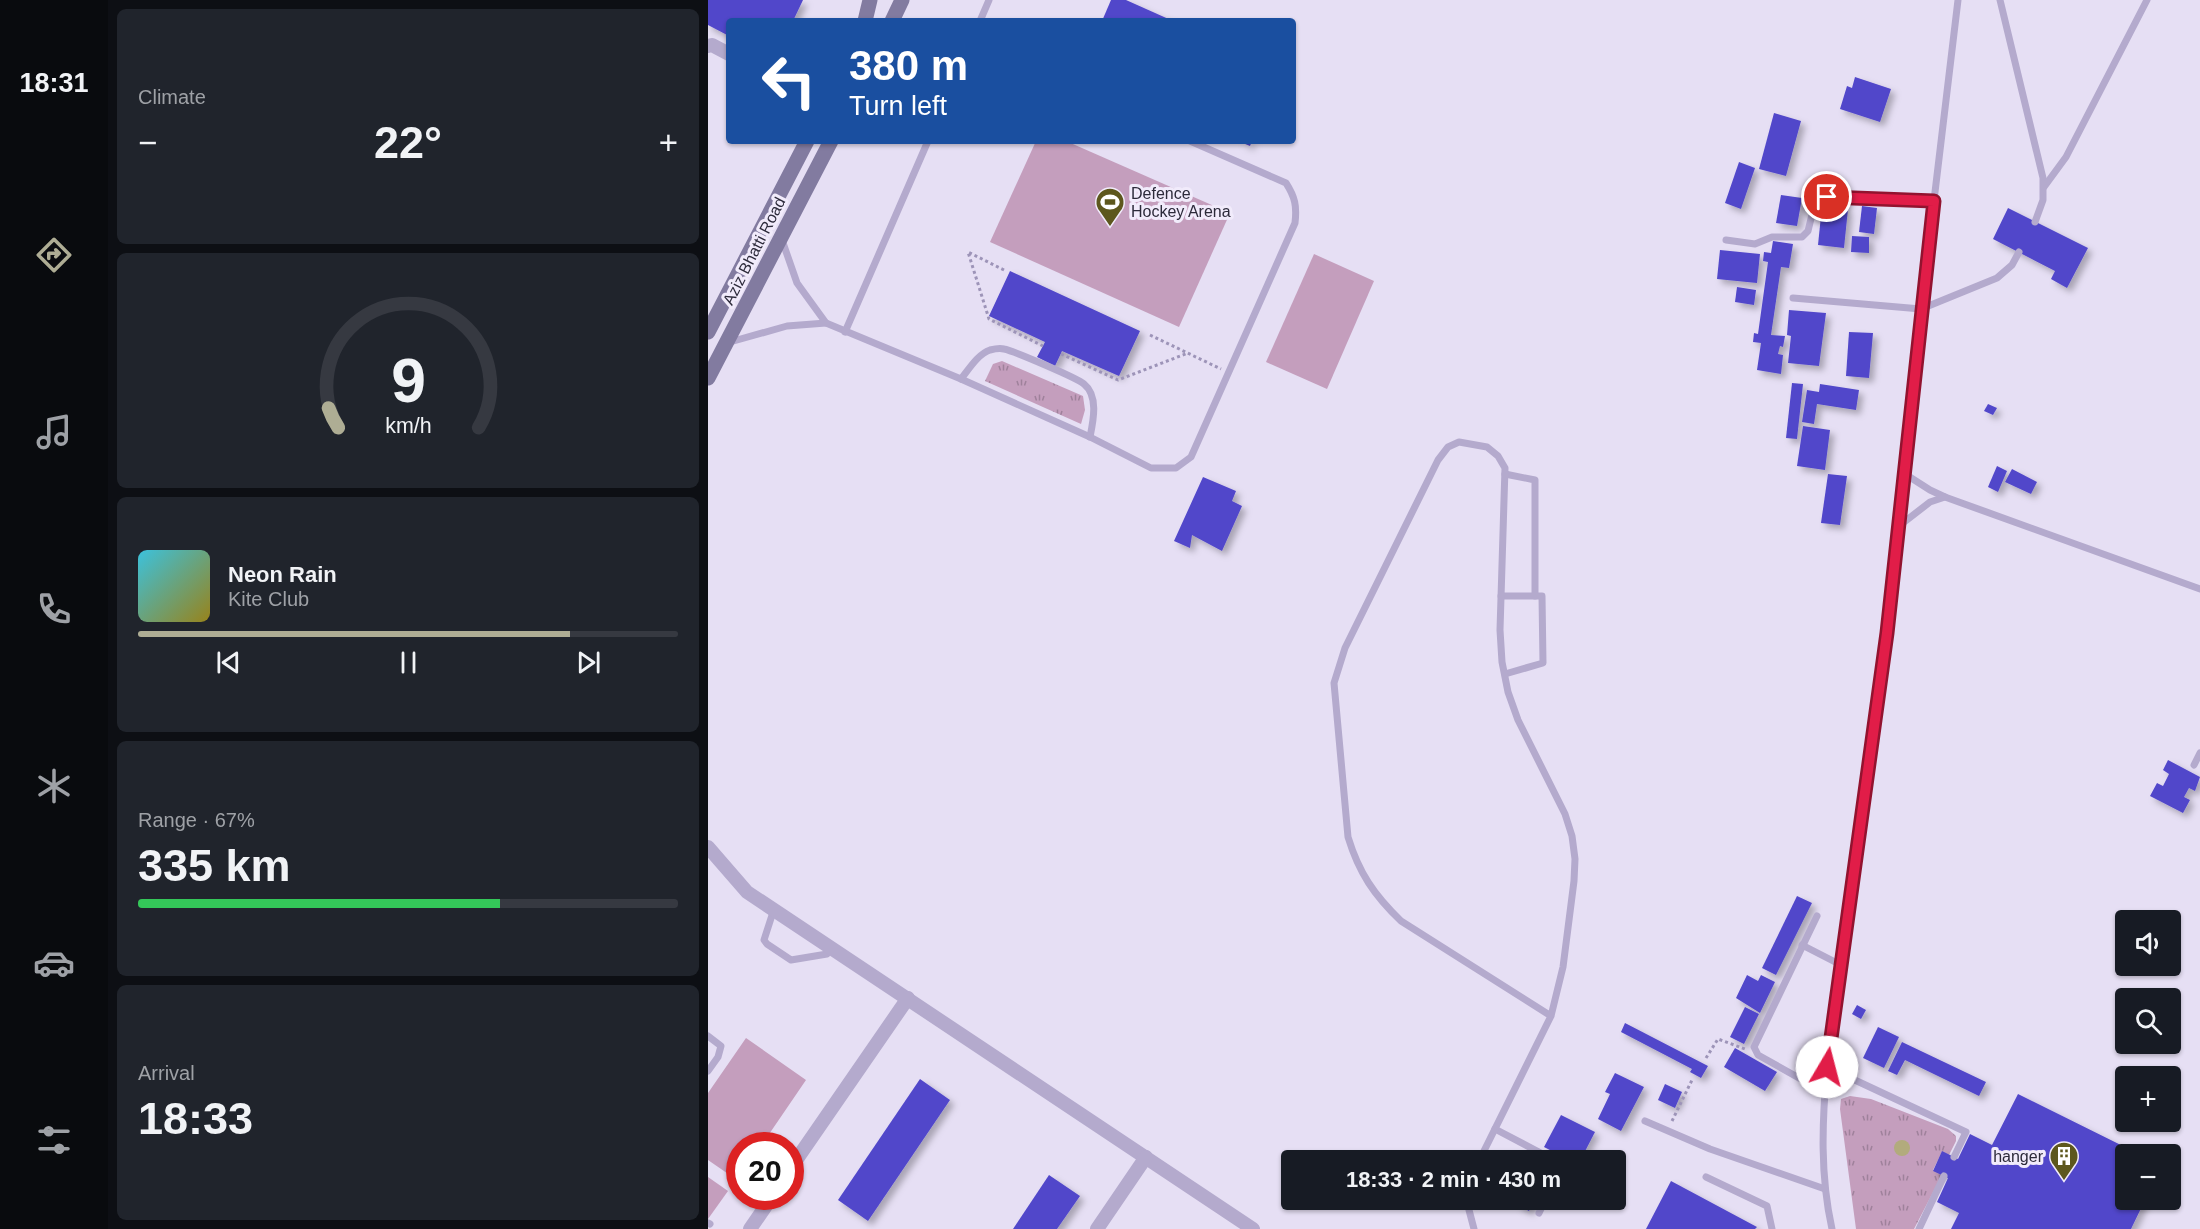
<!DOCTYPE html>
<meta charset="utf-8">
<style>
:root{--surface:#171b24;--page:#20242c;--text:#f1f3f6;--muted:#9ea1a6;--line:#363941;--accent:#aead94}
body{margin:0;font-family:Arial,sans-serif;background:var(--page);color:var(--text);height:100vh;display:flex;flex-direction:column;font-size:22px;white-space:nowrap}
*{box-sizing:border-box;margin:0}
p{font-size:20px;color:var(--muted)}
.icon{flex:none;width:33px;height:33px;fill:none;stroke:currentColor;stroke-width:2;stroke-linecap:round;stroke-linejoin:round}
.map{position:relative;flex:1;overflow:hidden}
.side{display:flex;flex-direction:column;gap:9px;padding:9px;background:#0d0f14;width:600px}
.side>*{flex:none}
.hud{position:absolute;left:18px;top:18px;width:570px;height:126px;border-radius:6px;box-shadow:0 2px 4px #0004;background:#1a4fa0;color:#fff;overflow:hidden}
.controls{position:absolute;left:1407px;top:910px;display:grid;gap:12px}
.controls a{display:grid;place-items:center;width:66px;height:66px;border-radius:6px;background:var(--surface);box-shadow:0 2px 4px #0004;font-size:30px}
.speed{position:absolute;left:18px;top:1132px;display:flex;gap:12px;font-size:30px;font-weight:700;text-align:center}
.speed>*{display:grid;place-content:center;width:78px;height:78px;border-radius:50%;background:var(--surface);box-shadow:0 2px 4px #0004;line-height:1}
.speed .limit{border:9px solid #d22;background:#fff;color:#111}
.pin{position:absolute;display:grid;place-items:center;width:51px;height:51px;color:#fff;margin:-26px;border:3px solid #fff;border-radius:50%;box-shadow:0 2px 6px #0007}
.me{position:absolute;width:66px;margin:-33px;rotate:8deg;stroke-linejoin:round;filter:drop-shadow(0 0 4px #0008)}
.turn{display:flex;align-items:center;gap:21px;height:126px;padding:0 24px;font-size:27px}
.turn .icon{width:78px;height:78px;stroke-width:2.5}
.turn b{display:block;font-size:42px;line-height:51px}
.big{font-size:45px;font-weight:700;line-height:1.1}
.side .widget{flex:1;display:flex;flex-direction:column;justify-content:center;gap:9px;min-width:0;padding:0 21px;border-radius:9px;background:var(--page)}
.side .dial{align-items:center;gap:0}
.dial svg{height:156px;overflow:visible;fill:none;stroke:var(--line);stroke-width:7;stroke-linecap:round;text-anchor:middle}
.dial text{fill:var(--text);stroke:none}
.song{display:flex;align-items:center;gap:18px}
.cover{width:72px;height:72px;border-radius:9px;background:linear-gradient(135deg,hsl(190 70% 55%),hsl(50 70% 35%))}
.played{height:6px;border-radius:3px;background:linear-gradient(90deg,var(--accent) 80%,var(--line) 80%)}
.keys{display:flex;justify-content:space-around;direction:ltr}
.heat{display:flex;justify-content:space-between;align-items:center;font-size:33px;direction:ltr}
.charge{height:9px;border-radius:4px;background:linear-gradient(90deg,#34c759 67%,var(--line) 0)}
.trip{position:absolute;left:573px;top:1150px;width:345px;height:60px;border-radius:6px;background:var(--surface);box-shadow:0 2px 4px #0004;font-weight:700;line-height:60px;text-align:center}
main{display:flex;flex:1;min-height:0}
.tabs{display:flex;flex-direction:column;width:108px;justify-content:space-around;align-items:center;background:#090b0e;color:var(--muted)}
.tabs .icon{width:42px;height:42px}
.tabs .selected{color:var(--accent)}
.tabs b{font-size:27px;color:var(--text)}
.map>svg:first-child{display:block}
.grass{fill:url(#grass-tufts)}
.park{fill:#c49ebd}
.water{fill:#b2ab7c}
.building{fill:#5147ca;filter:url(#shadow)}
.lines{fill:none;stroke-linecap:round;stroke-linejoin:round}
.path{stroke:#9d94b8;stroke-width:3;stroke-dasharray:3 3;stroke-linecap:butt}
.service{stroke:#b4aacd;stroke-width:7}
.minor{stroke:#b4aacd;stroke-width:14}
.secondary{stroke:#827ba0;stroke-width:15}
.route-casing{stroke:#92132f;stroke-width:15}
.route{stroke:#e11d48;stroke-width:10}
.labels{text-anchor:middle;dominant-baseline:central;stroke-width:6;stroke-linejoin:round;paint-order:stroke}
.poi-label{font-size:16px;fill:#2c2a3a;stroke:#f1ebfb;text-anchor:start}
.street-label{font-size:16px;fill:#2c2a3a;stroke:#f1ebfb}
</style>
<main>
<nav class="tabs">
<b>18:31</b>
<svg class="icon selected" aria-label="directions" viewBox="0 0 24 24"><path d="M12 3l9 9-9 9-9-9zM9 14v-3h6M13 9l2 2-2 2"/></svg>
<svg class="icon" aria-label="music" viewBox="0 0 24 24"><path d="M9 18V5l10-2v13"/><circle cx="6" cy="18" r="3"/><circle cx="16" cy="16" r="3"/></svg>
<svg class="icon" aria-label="phone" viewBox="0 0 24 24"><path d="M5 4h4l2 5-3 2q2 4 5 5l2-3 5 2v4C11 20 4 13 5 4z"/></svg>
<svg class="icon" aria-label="climate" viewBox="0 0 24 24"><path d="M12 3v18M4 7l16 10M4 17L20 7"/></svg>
<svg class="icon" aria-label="car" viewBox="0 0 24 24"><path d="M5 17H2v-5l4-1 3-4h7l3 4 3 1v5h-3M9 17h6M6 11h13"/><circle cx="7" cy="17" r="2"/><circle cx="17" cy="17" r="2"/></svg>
<svg class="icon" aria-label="filters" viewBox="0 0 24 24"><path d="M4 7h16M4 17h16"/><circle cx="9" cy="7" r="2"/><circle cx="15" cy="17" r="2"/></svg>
</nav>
<section class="side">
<div class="widget"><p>Climate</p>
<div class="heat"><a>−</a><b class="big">22°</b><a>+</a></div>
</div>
<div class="widget dial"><svg viewBox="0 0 100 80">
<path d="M14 69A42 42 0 1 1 86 69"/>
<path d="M14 69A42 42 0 0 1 9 59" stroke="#aead94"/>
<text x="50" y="56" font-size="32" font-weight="700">9</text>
<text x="50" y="72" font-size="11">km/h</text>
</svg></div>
<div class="widget">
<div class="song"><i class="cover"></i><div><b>Neon Rain</b><p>Kite Club</p></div></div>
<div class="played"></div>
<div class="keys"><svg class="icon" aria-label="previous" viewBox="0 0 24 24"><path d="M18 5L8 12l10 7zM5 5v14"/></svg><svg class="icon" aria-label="pause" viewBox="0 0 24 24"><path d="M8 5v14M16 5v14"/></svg><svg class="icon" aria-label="next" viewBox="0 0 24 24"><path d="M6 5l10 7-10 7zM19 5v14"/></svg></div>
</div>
<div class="widget"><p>Range · 67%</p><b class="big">335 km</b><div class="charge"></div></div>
<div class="widget"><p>Arrival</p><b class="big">18:33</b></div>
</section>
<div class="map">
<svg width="1492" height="1229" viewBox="0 0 1492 1229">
<defs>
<pattern id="grass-tufts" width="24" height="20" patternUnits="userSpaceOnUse" patternTransform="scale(1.5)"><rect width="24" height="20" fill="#c49ebd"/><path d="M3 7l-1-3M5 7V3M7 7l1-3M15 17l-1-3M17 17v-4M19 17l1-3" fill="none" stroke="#9f819b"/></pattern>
<filter id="shadow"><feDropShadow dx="4.5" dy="4.5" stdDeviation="3" flood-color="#0004"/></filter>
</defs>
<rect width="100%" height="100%" fill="#e6dff4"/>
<g class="grass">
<polygon points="294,361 375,396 377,410 373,424 277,381 285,364"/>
<polygon points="1142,1096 1163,1099 1240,1129 1248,1136 1248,1141 1241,1155 1234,1152 1225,1170 1234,1175 1206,1229 1148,1229 1132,1109 1133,1099"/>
</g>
<g class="park">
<polygon points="328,141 358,141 522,213 471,327 282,242"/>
<polygon points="606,254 666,281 619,389 558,362"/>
<polygon points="38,1038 98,1080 53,1146 32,1146 31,1177 29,1180 0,1160 0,1093"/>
<polygon points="0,1177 20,1191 0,1219"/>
</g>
<circle class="water" cx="1194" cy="1148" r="8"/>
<g class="building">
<polygon points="0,0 95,0 85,21 21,21 21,36 0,25"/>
<polygon points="403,0 418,0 465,21 394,21"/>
<polygon points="1147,77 1183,89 1172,122 1132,109 1139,86 1144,88"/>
<polygon points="1066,113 1093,121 1078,176 1051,169"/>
<polygon points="530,141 544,141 542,146"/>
<polygon points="1031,162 1047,168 1033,209 1017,203"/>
<polygon points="1073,195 1094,198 1089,226 1068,223"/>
<polygon points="1114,206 1140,209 1136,248 1110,245"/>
<polygon points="1154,206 1169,208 1166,234 1151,232"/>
<polygon points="1300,208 1380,248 1359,288 1343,279 1347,271 1285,239"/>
<polygon points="1144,236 1161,237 1161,253 1143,252"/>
<polygon points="1065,241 1085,244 1081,268 1073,267 1063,335 1077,336 1075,347 1072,346 1070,354 1075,355 1073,374 1049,370 1053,343 1045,342 1046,333 1050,334 1060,262 1055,261 1056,252 1063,253"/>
<polygon points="1012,250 1052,254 1049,283 1009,279"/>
<polygon points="302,271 432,331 411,376 354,351 347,366 329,357 337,342 281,316"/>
<polygon points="1029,287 1048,290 1046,305 1027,302"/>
<polygon points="1081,310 1118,313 1111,366 1080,363 1083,336 1079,335"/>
<polygon points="1141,332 1165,333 1161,378 1138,376"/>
<polygon points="1084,383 1095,384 1089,439 1078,438"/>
<polygon points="1112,384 1151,390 1148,410 1109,404 1106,424 1094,422 1099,390 1111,392"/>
<polygon points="1280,404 1289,408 1285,415 1276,411"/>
<polygon points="1095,426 1122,430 1117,470 1089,466"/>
<polygon points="1289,466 1299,471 1290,492 1280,487"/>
<polygon points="1304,469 1329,482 1323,494 1297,482"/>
<polygon points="1120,474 1139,476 1132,525 1113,523"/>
<polygon points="495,477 528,491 524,501 534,506 514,551 484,535 482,548 466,541"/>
<polygon points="1460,760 1492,777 1487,791 1481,788 1476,797 1482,800 1475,813 1442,796 1449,783 1455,786 1461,774 1455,770"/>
<polygon points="1089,896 1104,903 1068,975 1054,968"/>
<polygon points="1039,975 1050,981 1053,975 1067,982 1052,1013 1028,998"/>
<polygon points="1149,1005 1158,1010 1153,1019 1144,1014"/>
<polygon points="1037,1007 1051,1014 1036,1044 1022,1037"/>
<polygon points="917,1023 1000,1066 993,1078 982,1072 984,1069 913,1032"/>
<polygon points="1170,1027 1191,1037 1176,1068 1155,1058"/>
<polygon points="1194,1042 1278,1082 1271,1096 1197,1060 1189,1075 1180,1071"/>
<polygon points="1027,1048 1069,1072 1057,1091 1016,1067"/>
<polygon points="907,1073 936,1087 913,1131 890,1119 902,1094 897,1092"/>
<polygon points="212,1079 242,1100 160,1221 130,1200"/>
<polygon points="957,1084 974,1092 967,1108 950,1100"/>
<polygon points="1310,1094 1433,1155 1418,1155 1418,1200 1437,1200 1423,1229 1243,1229 1251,1213 1229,1202 1240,1178 1225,1171 1234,1151 1250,1159 1262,1134 1284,1145"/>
<polygon points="853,1115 887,1132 872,1161 863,1161 836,1147"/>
<polygon points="341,1175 372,1196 349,1229 305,1229"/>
<polygon points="963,1181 1049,1227 1047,1229 938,1229"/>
<polygon points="812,1200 826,1200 821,1211 809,1205"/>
</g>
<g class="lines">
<g class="path">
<polyline points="296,270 260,252 281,319 335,346"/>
<polyline points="442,335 513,369"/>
<polyline points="353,354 410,380 480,353"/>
<polyline points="998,1058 1010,1039 1037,1049"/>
<polyline points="964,1121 984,1080"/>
</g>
<g class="service">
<polyline points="1292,0 1335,178 1335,200 1327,222"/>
<polyline points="272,21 281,0"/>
<polyline points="1336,187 1358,157 1439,0"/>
<polyline points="1018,240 1047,244 1064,237 1094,237 1100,231 1107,202 1119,197 1226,201"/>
<polyline points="1085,298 1213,309 1289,278 1304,265 1311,252"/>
<path d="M118,323L253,379L382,437L443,468H468L483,457L587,223C589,206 587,197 578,183L482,141"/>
<polyline points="137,332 220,141"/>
<polyline points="22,342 79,326 118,323 89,283 74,240"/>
<path d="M253,379C261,369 270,354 282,350C286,349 292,348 296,349C306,351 369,378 376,384C391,396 385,422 382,437"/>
<polyline points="797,474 827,480 827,596"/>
<polyline points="1197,474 1222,490 1237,497 1492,589"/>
<polyline points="1191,526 1222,502 1237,497"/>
<polyline points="793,596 834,596 835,663 797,674"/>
<polyline points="1486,765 1492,753"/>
<polyline points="66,909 56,940 59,944 83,960 119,954 123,948"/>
<polyline points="1109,916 1046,1047 1050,1055 1116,1092"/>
<polyline points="1094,945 1133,965"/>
<polyline points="0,1036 13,1046 10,1057 0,1071"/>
<polyline points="1119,1067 1258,1132 1246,1157"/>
<polyline points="937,1121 1002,1149 1117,1189"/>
<polyline points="787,1129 848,1161"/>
<path d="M771,1161L843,1016L855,967L866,881L867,859L864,836L857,814L810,720L800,692L794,662L792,630L797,468L790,456L779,447L751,442L740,447L730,460L637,648L626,683L640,837C651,873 666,895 693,921L843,1016"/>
<polyline points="998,1177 1059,1206 1064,1229"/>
<polyline points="761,1200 761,1210 766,1229"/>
<polyline points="831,1213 837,1200"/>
<polyline points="0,1223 2,1224"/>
<path d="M1124,1229C1112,1175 1114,1122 1119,1067L1178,633L1197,474L1213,309L1250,0"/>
<polyline points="1211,1229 1236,1176"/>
</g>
<g class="minor">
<polyline points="0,46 4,45 21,54"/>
<polyline points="0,847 39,892 545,1229"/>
<polyline points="82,1169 200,998"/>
<polyline points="42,1229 64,1197"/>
<polyline points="389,1229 438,1157"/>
</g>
<g class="secondary">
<polyline points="157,21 162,0"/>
<polyline points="184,21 194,0"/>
<polyline points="0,332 99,141"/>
<polyline points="0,378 123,141"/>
</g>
</g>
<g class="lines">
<g class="route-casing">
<polyline id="route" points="1119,197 1226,201 1179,633 1119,1067"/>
</g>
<use href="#route" class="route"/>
</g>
<defs>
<g id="stadium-pin" transform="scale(1.5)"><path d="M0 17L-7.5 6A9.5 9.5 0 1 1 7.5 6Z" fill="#5d571d" stroke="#f1ebfb"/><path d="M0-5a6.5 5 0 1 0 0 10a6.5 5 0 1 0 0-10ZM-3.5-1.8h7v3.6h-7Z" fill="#fff"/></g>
<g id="building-pin" transform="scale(1.5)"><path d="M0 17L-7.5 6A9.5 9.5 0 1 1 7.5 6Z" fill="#5d571d" stroke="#f1ebfb"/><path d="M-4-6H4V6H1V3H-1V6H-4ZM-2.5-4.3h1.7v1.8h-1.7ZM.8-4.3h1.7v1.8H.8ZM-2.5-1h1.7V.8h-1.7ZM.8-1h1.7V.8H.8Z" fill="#fff"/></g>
</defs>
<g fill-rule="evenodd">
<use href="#stadium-pin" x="402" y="202"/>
<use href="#building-pin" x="1356" y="1156"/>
</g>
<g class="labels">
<g class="poi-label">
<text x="423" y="193">Defence<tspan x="423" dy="18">Hockey Arena</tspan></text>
<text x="1335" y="1156" text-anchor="end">hanger</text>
</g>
<g class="street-label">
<text transform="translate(46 251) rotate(-63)">Aziz Bhatti Road</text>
</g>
</g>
</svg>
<div class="controls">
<a><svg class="icon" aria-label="sound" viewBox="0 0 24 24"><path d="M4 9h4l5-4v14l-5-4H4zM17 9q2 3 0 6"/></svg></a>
<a><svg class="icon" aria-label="search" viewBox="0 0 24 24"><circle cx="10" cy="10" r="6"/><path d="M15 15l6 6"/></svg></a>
<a>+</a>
<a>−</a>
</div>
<div class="speed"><div class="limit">20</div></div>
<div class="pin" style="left:1119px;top:197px;background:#d93025"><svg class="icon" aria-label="arrive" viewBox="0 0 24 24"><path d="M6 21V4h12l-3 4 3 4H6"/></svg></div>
<svg class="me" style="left:1119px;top:1067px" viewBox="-20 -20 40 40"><circle r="19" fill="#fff"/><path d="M0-13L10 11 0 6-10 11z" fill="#e11d48"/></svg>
<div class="trip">18:33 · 2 min · 430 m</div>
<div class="hud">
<div class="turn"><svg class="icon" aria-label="left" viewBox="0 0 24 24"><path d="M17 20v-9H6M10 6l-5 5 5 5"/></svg><div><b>380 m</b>Turn left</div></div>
</div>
</div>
</main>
